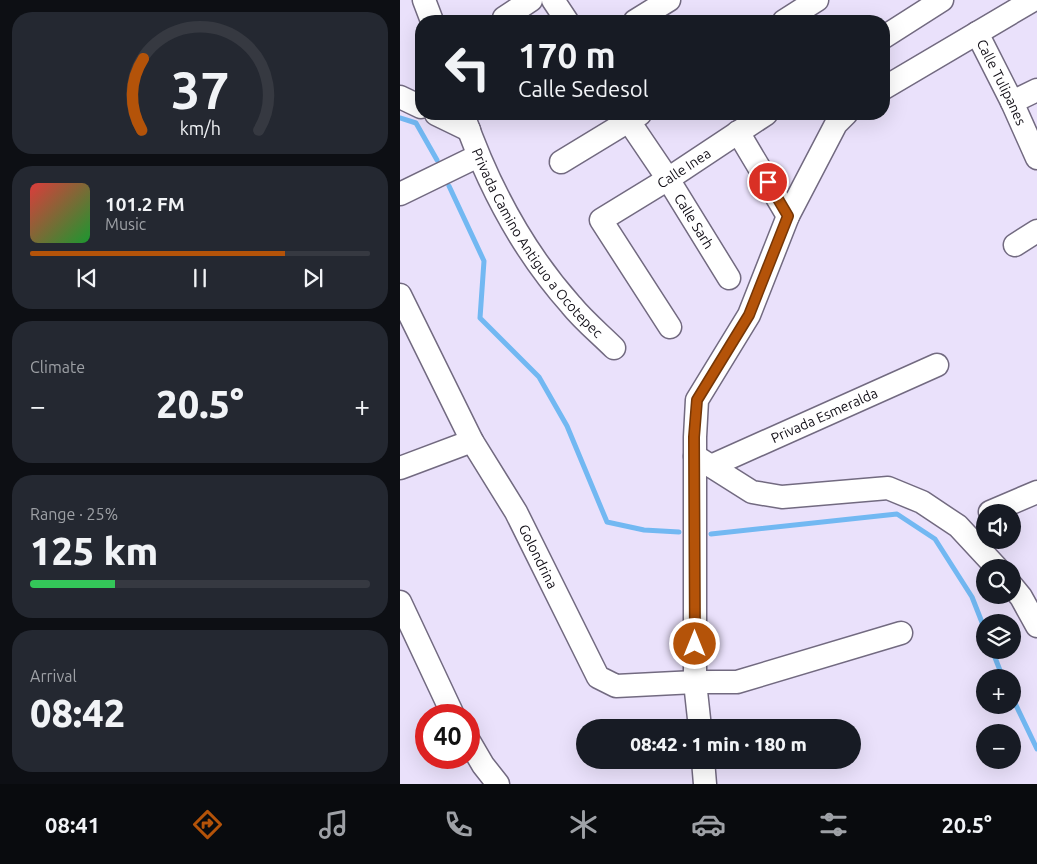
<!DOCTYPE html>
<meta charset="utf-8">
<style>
:root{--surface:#171b24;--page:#242831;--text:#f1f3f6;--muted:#9ea1a6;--line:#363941;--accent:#b45309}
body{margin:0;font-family:Ubuntu,sans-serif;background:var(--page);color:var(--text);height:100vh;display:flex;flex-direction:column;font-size:19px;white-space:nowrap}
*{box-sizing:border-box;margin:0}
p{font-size:16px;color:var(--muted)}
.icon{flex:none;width:28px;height:28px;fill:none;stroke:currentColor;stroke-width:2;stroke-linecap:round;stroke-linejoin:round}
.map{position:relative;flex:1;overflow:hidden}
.details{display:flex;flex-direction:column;gap:12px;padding:12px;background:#0d0f14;width:400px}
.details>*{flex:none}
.hud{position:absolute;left:15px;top:15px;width:475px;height:105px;border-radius:20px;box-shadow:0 5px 20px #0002;background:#171b24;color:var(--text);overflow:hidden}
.buttons{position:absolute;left:576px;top:504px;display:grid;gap:10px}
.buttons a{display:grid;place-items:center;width:45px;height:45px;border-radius:50%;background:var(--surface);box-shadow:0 5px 20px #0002;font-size:25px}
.speed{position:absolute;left:15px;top:704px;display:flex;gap:10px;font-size:25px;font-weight:700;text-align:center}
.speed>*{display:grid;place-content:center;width:65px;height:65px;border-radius:50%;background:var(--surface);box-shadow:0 5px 20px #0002;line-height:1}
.speed .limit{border:8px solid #d22;background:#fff;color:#111}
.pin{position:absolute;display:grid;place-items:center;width:42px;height:42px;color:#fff;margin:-21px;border:2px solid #fff;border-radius:50%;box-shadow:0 1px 5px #0007}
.me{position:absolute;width:55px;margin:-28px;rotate:0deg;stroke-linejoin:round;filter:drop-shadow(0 0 4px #0008)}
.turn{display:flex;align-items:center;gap:18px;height:105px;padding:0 20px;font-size:22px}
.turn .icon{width:65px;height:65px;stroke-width:2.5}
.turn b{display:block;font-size:35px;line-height:42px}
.big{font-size:38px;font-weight:800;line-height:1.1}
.details .card{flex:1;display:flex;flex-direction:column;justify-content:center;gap:8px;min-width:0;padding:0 18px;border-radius:20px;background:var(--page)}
.details .dial{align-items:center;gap:0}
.dial svg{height:130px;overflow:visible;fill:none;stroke:var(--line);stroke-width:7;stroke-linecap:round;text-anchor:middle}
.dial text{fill:var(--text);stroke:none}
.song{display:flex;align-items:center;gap:15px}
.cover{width:60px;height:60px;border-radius:8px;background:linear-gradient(135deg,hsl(0 70% 55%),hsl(130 70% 35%))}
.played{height:5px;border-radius:2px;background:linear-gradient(90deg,var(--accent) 75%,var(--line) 75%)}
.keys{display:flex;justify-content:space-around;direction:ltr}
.heat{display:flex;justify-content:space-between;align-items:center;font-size:28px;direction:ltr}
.charge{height:8px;border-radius:4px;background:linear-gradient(90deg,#34c759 25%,var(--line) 0)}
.trip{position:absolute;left:176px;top:719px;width:285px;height:50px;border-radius:25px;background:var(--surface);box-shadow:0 5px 20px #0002;font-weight:800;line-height:50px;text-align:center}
.menu{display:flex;height:80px;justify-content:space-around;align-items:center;background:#090b0e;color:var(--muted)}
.menu .icon{width:35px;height:35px}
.menu .active{color:var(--accent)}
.menu b{font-size:22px;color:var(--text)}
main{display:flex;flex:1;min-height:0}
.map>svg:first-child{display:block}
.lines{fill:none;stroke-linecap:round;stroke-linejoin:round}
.stream{stroke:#72b8f2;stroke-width:5}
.minor-casing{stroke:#726a80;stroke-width:25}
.minor{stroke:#fff;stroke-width:22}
.route-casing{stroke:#753606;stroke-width:12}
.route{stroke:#b45309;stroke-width:9}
.labels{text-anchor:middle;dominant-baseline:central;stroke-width:4;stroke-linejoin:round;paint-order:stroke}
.street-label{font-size:14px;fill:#120f17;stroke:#fff}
</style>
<main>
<section class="details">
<div class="card dial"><svg viewBox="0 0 100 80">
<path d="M14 69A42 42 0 1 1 86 69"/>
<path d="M14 69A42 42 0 0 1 15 25" stroke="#b45309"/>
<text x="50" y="56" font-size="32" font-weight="700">37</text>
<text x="50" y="72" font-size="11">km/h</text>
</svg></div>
<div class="card">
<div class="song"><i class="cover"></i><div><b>101.2 FM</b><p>Music</p></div></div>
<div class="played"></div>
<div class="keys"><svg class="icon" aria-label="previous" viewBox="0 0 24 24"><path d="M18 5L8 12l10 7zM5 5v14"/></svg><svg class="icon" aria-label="pause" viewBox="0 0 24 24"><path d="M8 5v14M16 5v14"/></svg><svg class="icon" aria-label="next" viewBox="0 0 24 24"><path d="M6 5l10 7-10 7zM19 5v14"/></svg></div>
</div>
<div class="card"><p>Climate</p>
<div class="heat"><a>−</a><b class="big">20.5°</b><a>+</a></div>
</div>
<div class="card"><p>Range · 25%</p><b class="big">125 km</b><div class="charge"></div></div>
<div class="card"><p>Arrival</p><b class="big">08:42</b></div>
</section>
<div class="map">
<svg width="637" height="784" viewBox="0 0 637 784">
<rect width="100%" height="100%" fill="#eae1fb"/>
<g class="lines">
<g class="stream">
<polyline points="0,118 16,123 37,160"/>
<polyline points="49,186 84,261 80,318 139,377 167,426 207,522 244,530 279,532"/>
<polyline points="311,534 497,514 535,539 572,597 585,630"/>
<polyline points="592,650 603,678"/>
<polyline points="612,697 637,749"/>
</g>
<g class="minor-casing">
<g id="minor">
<polyline points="24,0 32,21"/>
<polyline points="153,0 167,21"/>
<polyline points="104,18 131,0"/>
<polyline points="235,21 269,0"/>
<polyline points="384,21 417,0"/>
<path id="s1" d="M577,33L612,102L637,158"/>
<polyline points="484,37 542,0"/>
<polyline points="484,88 633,0"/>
<polyline points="0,97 21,107"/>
<polyline points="612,102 637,90"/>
<polyline points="36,114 69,130"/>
<path id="s2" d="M63,114C87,183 122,250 171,305C184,321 200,334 214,348"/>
<path id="s3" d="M224,114L268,179L329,278"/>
<polyline points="338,132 388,216"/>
<polyline points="161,162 240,114"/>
<polyline points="0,194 78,156"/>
<polyline points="615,245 637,231"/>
<path id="s4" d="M0,295L72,441L116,512L198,677L216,686L295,682H337L501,633"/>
<path id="s5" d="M270,327L201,220L268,179L366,114"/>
<polyline points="295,456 352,492 382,497 488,488 522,502 558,526 597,568"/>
<path id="s6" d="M311,466L537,365"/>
<polyline points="0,468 72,441"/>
<polyline points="590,512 637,492"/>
<polyline points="612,586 621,597 637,626"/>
<polyline points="0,602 53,715"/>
<polyline points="300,728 295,682 295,437 297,400 349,315 388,216 436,124 446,114"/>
<polyline points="69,741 83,765 98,784"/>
<polyline points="303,760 305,784"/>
</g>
</g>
<use href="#minor" class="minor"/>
</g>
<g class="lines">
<g class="route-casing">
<polyline id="route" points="295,644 294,437 297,400 349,315 388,216 368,182"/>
</g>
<use href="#route" class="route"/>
</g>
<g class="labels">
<g class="street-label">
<text stroke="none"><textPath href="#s1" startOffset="55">Calle Tulipanes</textPath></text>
<text stroke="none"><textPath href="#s5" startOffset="225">Calle Inea</textPath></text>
<text stroke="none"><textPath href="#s3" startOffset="128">Calle Sarh</textPath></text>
<text stroke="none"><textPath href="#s2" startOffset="150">Privada Camino Antiguo a Ocotepec</textPath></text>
<text stroke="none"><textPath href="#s6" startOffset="124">Privada Esmeralda</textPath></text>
<text stroke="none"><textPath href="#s4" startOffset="296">Golondrina</textPath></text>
</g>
</g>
</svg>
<div class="buttons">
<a><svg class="icon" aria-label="sound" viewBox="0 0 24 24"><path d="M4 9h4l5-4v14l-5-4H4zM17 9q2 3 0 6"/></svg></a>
<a><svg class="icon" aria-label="search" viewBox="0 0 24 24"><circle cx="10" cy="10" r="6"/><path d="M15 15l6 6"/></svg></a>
<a><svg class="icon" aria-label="layers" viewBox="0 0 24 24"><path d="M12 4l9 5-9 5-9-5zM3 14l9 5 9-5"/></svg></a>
<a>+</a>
<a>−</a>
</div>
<div class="speed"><div class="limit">40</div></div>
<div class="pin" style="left:368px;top:182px;background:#d93025"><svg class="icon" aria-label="arrive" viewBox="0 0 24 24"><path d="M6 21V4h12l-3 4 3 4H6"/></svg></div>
<svg class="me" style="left:295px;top:644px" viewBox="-20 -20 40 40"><circle r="17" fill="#b45309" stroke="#fff" stroke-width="3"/><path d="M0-11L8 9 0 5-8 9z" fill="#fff"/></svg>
<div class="trip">08:42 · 1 min · 180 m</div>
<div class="hud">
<div class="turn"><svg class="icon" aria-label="left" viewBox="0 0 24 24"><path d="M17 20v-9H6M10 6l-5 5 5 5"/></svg><div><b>170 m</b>Calle Sedesol</div></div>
</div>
</div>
</main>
<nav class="menu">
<b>08:41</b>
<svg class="icon active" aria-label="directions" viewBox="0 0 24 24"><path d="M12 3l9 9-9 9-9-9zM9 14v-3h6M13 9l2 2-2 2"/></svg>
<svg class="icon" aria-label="music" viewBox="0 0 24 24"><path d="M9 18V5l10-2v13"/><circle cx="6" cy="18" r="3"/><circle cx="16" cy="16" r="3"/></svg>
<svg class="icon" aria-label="phone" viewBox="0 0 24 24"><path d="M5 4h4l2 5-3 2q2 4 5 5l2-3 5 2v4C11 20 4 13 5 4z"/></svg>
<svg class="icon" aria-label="climate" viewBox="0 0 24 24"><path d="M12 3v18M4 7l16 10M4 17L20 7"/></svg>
<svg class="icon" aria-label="car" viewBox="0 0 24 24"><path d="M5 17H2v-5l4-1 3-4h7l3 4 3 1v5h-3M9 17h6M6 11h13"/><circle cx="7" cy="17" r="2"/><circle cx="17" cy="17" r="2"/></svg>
<svg class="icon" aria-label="filters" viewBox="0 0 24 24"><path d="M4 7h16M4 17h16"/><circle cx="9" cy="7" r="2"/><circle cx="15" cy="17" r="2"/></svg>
<b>20.5°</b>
</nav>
